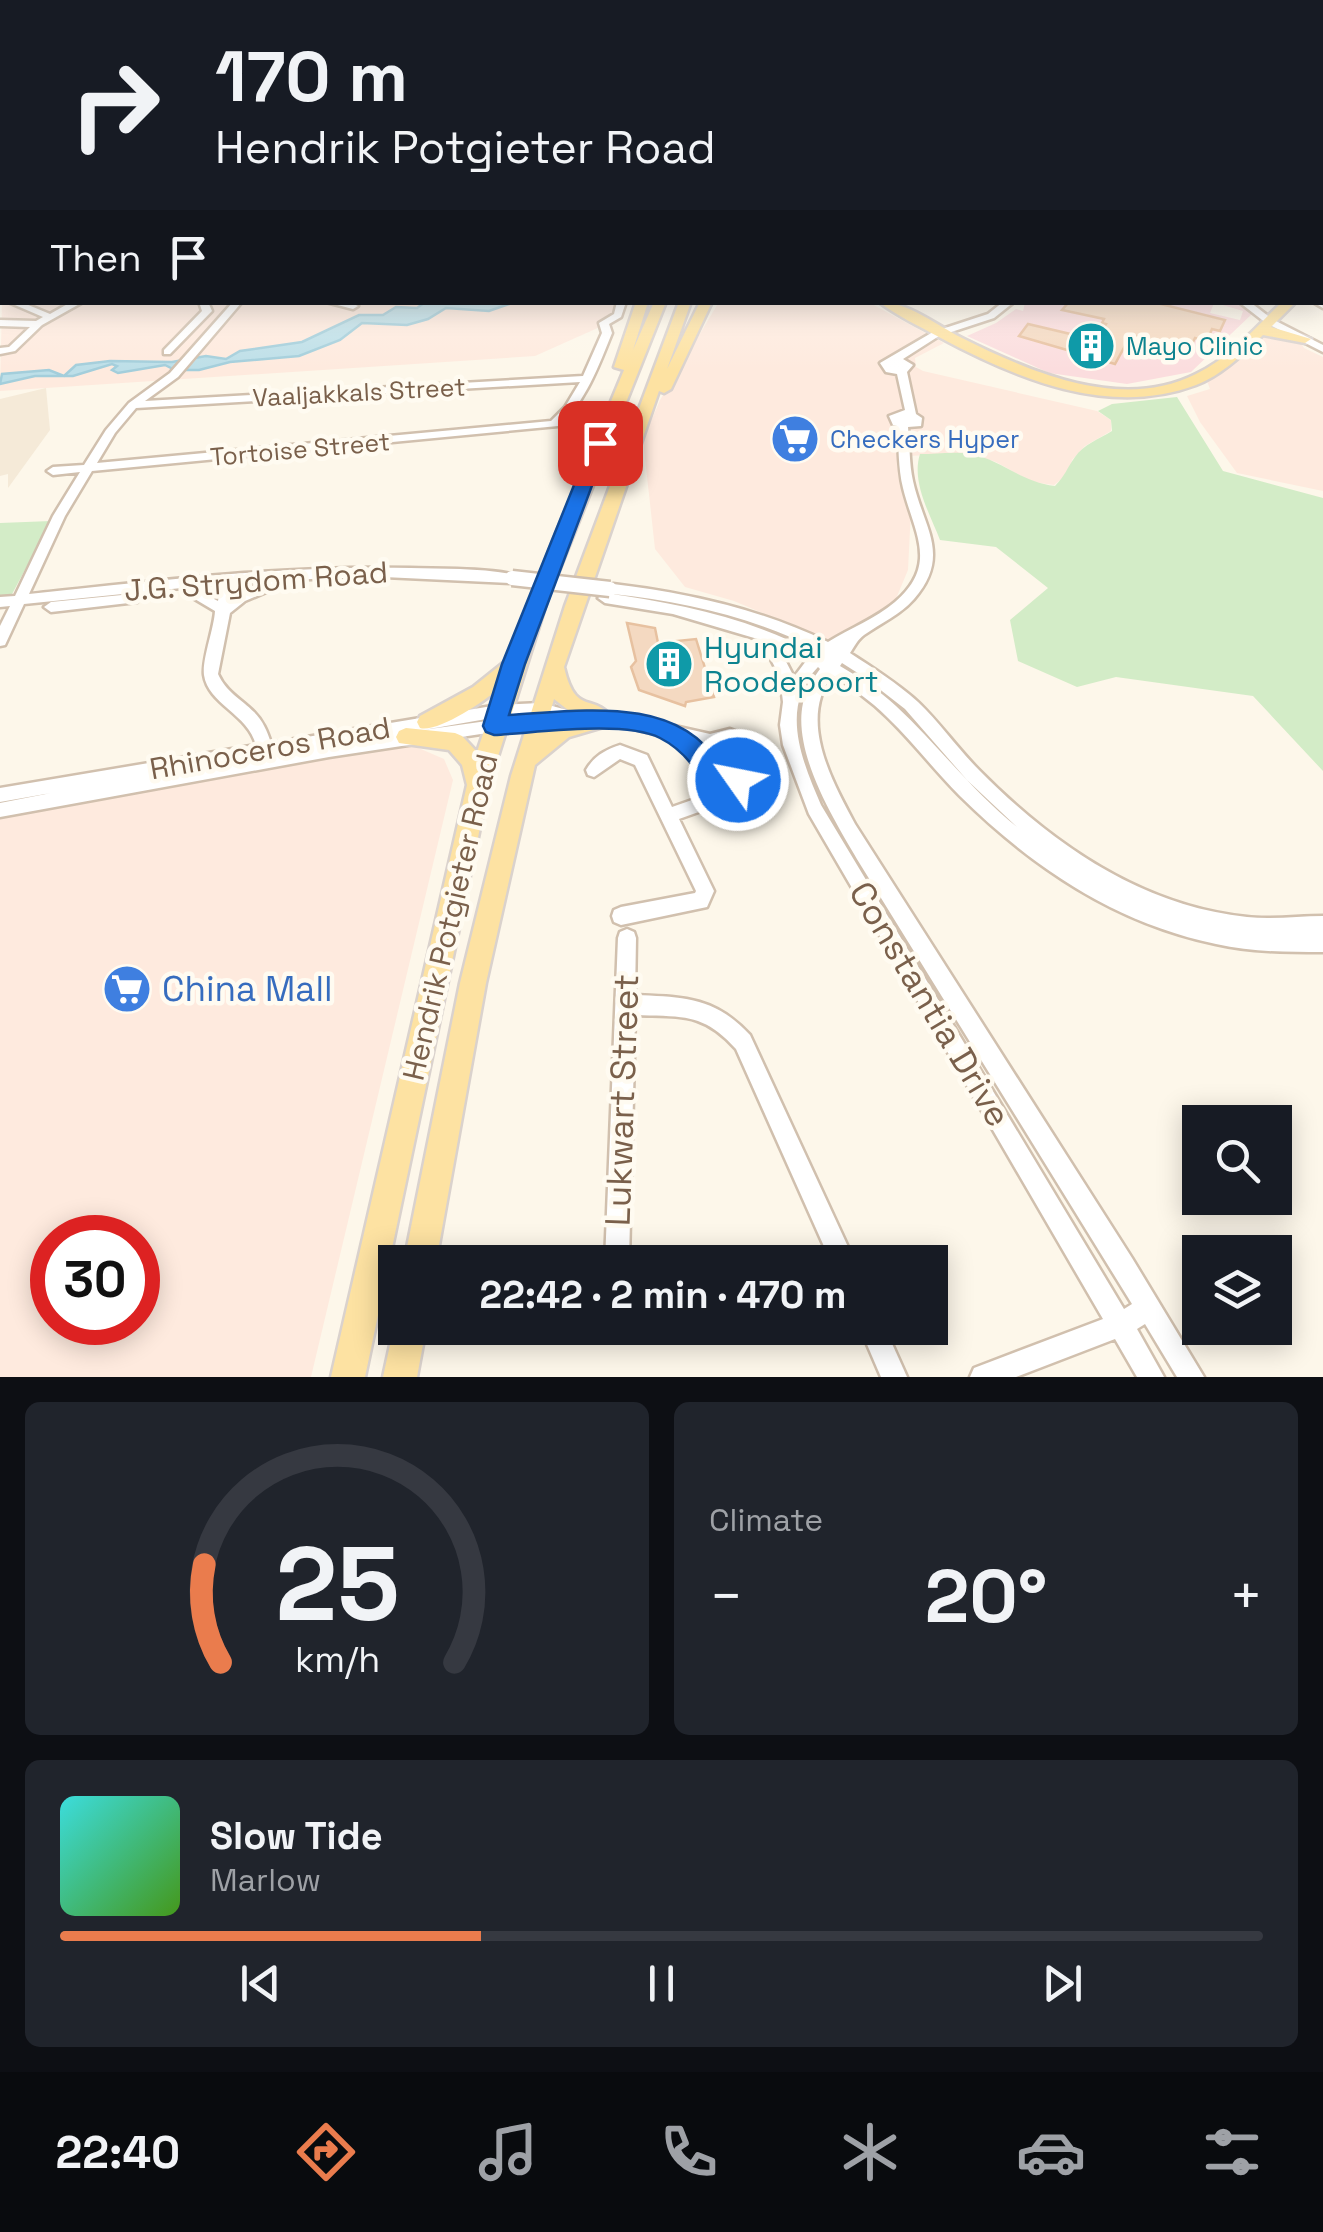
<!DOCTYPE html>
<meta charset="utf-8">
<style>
:root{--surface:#171b24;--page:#20242c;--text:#f1f3f6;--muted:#9ea1a6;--line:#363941;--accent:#ea7c4d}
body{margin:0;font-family:"Space Grotesk",sans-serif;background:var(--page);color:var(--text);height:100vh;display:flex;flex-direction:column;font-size:38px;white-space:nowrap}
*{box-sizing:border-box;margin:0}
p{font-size:32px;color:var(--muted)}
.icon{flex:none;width:55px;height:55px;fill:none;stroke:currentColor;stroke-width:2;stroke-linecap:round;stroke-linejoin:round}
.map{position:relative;height:1377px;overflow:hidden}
.drawer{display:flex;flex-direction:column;gap:25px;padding:25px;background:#0d0f14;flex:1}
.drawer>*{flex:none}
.hud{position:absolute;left:0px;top:0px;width:1325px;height:305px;box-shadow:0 5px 25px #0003;background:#171b24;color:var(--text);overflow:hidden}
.buttons{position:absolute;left:1182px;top:1105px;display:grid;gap:20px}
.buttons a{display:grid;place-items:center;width:110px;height:110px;border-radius:0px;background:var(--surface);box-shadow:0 5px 25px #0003;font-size:50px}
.speed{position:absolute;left:30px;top:1215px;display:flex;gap:20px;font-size:50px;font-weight:700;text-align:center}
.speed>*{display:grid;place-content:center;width:130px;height:130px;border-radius:50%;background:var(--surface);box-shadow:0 5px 25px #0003;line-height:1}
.speed .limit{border:15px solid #d22;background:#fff;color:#111}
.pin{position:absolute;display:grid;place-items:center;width:85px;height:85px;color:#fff;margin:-42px;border-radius:20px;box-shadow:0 5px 15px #0006}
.me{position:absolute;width:110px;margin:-55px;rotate:303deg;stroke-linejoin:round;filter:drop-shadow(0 0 8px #0008)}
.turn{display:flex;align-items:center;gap:35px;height:210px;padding:0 50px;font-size:45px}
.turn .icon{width:130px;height:130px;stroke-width:2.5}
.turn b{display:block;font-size:70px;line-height:85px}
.then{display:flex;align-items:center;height:95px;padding:0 50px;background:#0003;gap:20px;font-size:38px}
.big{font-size:75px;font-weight:800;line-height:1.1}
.drawer .widget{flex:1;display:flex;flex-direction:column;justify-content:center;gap:15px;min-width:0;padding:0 35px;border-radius:15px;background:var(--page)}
.drawer .dial{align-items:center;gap:0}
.dial svg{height:260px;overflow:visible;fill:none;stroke:var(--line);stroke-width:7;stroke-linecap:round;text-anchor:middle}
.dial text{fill:var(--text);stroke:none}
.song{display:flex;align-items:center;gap:30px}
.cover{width:120px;height:120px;border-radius:15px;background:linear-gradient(135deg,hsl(180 70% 55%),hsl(100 70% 35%))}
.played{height:10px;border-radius:5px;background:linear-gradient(90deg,var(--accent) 35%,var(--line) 35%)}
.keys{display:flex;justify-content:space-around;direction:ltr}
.heat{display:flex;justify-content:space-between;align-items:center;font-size:55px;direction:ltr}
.drawer .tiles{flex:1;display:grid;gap:25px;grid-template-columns:1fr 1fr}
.widget:last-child{grid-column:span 2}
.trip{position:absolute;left:378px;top:1245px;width:570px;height:100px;border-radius:0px;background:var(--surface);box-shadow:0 5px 25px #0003;font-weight:800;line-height:100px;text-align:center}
.tab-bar{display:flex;height:160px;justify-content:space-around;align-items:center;background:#090b0e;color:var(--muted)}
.tab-bar .icon{width:70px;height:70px}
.tab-bar .selected{color:var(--accent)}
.tab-bar b{font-size:45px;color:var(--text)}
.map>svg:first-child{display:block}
.residential{fill:#f5ead8}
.commercial{fill:#feeade;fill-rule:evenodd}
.medical{fill:#fbddde}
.green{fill:#d3ecc7}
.water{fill:#bddfe8;stroke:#a3cedb;stroke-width:2.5}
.building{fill:#f4d9c1;stroke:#e7c1a0;stroke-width:2.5}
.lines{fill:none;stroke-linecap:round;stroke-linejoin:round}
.minor-casing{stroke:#d1c0ae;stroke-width:5}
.major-casing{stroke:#dad2cd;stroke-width:5}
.highway-casing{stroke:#dad2cd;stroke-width:6}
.minor{fill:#fff;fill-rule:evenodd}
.major{fill:#fde2a2;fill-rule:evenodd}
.highway{fill:#f9bea0;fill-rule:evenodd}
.minor-bridge-casing{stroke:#d1c0ae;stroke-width:19;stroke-linecap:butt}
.minor-bridge{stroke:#fff;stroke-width:14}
.route{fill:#1a73e8;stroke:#114b97;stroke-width:2.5}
.labels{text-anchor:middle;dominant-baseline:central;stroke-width:9;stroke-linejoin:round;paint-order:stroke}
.far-culture-label{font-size:25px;fill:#0d838f;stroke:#fffbf1;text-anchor:start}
.far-street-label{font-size:25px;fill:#7a604b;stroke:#fffbf1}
.far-shop-label{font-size:25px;fill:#366cbe;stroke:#fffbf1;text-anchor:start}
.street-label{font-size:30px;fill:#7a604b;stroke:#fffbf1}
.culture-label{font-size:30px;fill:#0d838f;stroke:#fffbf1;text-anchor:start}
.near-shop-label{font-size:35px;fill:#366cbe;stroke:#fffbf1;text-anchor:start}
.near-street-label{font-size:35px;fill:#7a604b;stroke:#fffbf1}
</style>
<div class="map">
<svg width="1323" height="1377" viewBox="0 0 1323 1377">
<rect width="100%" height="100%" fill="#fdf7ea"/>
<polygon class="residential" points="46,388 50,430 8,488 8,474 0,476 0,399"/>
<g class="commercial">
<polygon points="2,300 2,302 624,303 620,318 535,356 0,391"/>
<polygon points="719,302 870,303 944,343 915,358 916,367 923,371 1097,411 1111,420 1111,431 1085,446 1072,460 1069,473 1054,485 1032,482 996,462 969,453 909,456 913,470 908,570 890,613 830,642 734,601 685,587 655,549 643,440 660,400"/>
<polygon points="1266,333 1298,339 1304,348 1323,357 1323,491 1237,473 1200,422 1187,396 1210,389 1207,381"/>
<path d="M407,743L444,759L453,780L311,1377H0V815ZM52,1238H138V1322H52Z"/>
</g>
<polygon class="medical" points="1025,303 1214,303 1210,313 1240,320 1243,311 1216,303 1236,303 1252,314 1191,372 1127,384 1049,373 967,336 996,323 1016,309 1023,311"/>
<g class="green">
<path d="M1177,397L1223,471L1323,498V771L1253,696L1116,677L1077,687L1018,661L1010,620L1048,588L996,547L940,540C930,514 911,482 920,454C936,454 955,451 970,454C1001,459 1020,482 1055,486C1065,476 1067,468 1075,457C1083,445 1099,439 1112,431L1111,420L1098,411L1112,404Z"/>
<polygon points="51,521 11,596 0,598 0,523"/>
</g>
<polygon class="water" points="424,303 512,303 489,311 446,308 428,319 407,325 362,323 340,340 299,356 230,362 199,370 175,370 165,365 118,373 112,370 117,366 112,364 73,376 35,376 0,384 2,374 49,370 64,376 76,365 110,361 172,362 206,356 226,359 240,351 302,342 359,315 383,315 396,307 417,308"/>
<g class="building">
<polygon points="1069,302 1153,302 1225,320 1220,331 1212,329 1207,341 1195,338 1190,348 1131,335 1115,364 1019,336 1028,324 1096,340 1106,324 1102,323 1104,319 1062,310"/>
<polygon points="627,623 655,628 658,643 696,639 714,697 686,702 685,706 639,690 631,667 636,661"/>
</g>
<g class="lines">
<g class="minor-casing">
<g id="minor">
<rect x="1322" y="184" width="1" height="4"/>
<polygon points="1322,301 1323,308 1313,302 1322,302"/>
<polygon points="8,302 21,302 50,314 71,302 83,302 42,325 15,351 0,354 0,348 9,347 30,327 0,326 0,320 36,321 43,317"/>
<polygon points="199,302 208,302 212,311 170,354 164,354 164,350 202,311"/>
<path d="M233,302H242L178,377L145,401L583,376L602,333L599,323L614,314L617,302H626L621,317L609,324L612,333C599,365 585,404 558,426L92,471L65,516L29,594C155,581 283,565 410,568C445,569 483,568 517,575L519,578L512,583L384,577L276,580L280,584L278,587L245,601L230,613L218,674C226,692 241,699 254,712C263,721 267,731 271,743L498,705L541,703L582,714L630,716L710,734L730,729L749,736L755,743L760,757L759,766L752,779L745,785L733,790L721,804L679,819L714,891L707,907L621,925L614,922L612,916L614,910L621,907L695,893L696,891L635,765L620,759L594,777L588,775L586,770C594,756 605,750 620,745L647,755L672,807L709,794L715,787C698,778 692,762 700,745L630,728L585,726L494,732L329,757L0,817V803L51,793L0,802V788L256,745C248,714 208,704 204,675C202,659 214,629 215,611L183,592L190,587L218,601L221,584L24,604L5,645L0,646V626L10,606L0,607V597L15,596L53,516L80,472L53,475L47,471L53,467L84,465L106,430L129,403L170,373ZM580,382L565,407L551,421L97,463L115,433L136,408ZM268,581L235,595L232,597L235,583ZM541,715L546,716L494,720L423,730L498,717ZM722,742H733L743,752V767L734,775H723L713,766L714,750Z"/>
<polygon points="326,302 349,302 358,306 353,309"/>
<path d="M1003,302H1014L994,318L939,336L903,359L913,365L907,372L916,414L922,418L921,426L908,427C910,445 909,464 913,481C923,527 952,555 914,599C900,615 881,623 864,635C858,639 854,647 850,653C873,668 897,683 918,702C940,723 957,748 979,770C1052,844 1141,906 1247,917C1272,920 1298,916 1323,916V952C1287,952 1251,952 1216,944C1115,923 1032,867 960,796C935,771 913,742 887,717C870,700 852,688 832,675C798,721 832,781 855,824L1132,1258L1204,1377H1177L1145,1324L1137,1329L1164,1377H1137L1115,1339L1016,1377H970L974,1368L1103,1319L809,814L783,745L780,725L783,702L780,677L761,640L673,614L605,603L598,598L605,593C677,603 750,618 815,653L818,650C753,617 685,602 613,594L606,589L613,584C688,593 760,609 828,642C850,628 875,619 895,602C939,564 914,533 903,488C898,468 899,447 897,426L893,425L889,416L905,410L897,374L886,372L880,363L933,332L988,314ZM779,648L806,661L794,677ZM842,663L864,677L905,709L967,780L1017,827C972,791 938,745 896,706C879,690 860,678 840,666ZM818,667L820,669C813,679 805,690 803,703C792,754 836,823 860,864L1132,1304L1124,1309L821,805C802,761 779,707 818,667Z"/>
<polygon points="1239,302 1250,302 1272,319 1323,345 1323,352 1266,323"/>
<polygon points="132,594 139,599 137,602 51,612 44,607 51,602"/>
<path d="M627,929L634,932L636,938L635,995C684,997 715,997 750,1035L855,1262H831L736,1049C703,1012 681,1017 635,1015L629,1262H605L618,938L620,932Z"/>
<polygon points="860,1328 885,1328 907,1377 881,1377"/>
</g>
</g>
<g class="major-casing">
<g id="major">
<polygon points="1323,269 1323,276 1322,276 1322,269"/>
<path d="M636,302H648L633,350L654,302H666L547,601L489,785L365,1377H331L467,785L462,765L449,750L399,743L396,737L399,731L406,728L455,733L462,736L477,752L498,689C484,702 437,733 420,728L417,722L420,716L473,687L508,659L553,541L624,370L614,367Z"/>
<path d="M679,302H691L667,369L700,302H712L671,389L664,393L659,391L564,667C576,718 593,691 613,719L610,725L569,737L535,765L486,983L436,1262H404L460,983L511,776L565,606ZM554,699L577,717L545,730Z"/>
<path d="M879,302C909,302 936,325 962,338C1030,372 1121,412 1196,374C1231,357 1255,328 1282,302H1296L1271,327L1311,339L1305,343L1263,335C1243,354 1222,375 1196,385C1109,418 1015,378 939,337C919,326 897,316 879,302Z"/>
<polygon points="395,1322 395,1328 426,1328 417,1377 383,1377"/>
</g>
</g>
<g class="highway-casing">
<rect id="highway" x="0" y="287" width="2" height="8"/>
</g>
<use href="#minor" class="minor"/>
<use href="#major" class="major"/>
<use href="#highway" class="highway"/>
<g class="minor-bridge-casing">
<polyline id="minor-bridge" points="512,578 610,589"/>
</g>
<use href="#minor-bridge" class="minor-bridge"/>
</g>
<linearGradient id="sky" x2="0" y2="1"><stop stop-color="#97c5e8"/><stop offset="0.48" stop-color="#fefbf6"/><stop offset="1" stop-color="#fefbf6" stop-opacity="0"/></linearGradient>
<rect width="1323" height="370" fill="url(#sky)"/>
<path class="route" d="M600,438L608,443L525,664L509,715C579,711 680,694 720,766L747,772L751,780L747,787L738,790L704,783C694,765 680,748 660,738C624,720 536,733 494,735L486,732L483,726L502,664L591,443Z"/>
<defs>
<g id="building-disc" transform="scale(2.5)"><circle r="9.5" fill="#0f9aa8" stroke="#fffbf1"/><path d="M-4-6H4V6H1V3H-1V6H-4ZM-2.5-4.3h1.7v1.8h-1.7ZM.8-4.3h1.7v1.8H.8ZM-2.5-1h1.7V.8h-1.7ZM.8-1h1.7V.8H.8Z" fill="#fff"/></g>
<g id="supermarket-disc" transform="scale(2.5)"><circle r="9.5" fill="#3f7fe0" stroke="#fffbf1"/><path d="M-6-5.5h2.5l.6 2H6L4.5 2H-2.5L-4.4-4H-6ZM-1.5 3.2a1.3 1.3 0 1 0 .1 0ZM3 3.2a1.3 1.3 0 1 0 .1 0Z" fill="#fff"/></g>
</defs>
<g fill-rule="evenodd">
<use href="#building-disc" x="1091" y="346"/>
<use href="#supermarket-disc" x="795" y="439"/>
<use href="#building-disc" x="669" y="664"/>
<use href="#supermarket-disc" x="127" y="989"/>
</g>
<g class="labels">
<g class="far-culture-label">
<text x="1126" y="346">Mayo Clinic</text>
</g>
<g class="far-street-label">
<text transform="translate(359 392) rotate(-3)">Vaaljakkals Street</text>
<text transform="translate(300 449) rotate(-5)">Tortoise Street</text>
</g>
<g class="far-shop-label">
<text x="830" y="439">Checkers Hyper</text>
</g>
<g class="street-label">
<text transform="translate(256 581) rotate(-4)">J.G. Strydom Road</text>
<text transform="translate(270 748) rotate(-10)">Rhinoceros Road</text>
<text transform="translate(450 917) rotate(-77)">Hendrik Potgieter Road</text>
</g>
<g class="culture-label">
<text x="704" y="647">Hyundai<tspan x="704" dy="34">Roodepoort</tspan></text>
</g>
<g class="near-shop-label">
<text x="162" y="989">China Mall</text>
</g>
<g class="near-street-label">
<text transform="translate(930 1004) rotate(59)">Constantia Drive</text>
<text transform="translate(622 1100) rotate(-88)">Lukwart Street</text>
</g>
</g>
</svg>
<div class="buttons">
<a><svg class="icon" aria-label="search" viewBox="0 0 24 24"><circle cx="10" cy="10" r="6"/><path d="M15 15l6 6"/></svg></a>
<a><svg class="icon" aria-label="layers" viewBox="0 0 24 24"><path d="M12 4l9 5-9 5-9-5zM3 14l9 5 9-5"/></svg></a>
</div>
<div class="speed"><div class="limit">30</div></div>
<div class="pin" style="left:600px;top:443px;background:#d93025"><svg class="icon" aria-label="arrive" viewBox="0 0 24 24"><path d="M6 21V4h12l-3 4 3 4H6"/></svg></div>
<svg class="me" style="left:738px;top:780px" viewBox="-20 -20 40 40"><circle r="17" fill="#1a73e8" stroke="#fff" stroke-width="3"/><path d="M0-11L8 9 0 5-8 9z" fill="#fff"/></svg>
<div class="trip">22:42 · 2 min · 470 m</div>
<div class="hud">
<div class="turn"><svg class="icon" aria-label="right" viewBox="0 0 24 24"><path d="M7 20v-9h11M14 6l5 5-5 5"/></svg><div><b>170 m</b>Hendrik Potgieter Road</div></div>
<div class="then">Then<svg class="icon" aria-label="arrive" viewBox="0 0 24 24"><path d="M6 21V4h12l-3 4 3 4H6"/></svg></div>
</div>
</div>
<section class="drawer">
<div class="tiles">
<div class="widget dial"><svg viewBox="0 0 100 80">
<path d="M14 69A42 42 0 1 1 86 69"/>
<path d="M14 69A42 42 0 0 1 9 39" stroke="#ea7c4d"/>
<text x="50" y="56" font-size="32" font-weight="700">25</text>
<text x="50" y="72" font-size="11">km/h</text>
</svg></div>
<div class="widget"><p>Climate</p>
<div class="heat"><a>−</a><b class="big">20°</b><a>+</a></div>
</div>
<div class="widget">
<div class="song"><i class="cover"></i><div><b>Slow Tide</b><p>Marlow</p></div></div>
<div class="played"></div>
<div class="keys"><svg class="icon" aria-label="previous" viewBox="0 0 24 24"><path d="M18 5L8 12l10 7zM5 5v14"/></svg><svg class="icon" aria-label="pause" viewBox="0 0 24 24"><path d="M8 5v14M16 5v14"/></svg><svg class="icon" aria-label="next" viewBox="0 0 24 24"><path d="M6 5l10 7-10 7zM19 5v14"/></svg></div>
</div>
</div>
</section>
<nav class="tab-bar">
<b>22:40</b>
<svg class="icon selected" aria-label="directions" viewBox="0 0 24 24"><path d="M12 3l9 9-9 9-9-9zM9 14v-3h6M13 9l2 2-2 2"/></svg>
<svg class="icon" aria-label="music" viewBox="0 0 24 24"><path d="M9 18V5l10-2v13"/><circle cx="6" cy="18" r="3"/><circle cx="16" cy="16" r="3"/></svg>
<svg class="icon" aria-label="phone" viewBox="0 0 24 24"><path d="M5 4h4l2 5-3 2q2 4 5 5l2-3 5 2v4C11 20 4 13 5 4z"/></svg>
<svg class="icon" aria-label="climate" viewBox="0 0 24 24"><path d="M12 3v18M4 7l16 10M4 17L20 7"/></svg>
<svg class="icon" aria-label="car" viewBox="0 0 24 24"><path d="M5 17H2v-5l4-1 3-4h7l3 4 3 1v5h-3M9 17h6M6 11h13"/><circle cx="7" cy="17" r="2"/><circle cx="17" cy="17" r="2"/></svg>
<svg class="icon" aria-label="filters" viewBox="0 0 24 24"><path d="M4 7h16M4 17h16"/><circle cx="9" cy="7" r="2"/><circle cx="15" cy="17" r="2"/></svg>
</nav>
